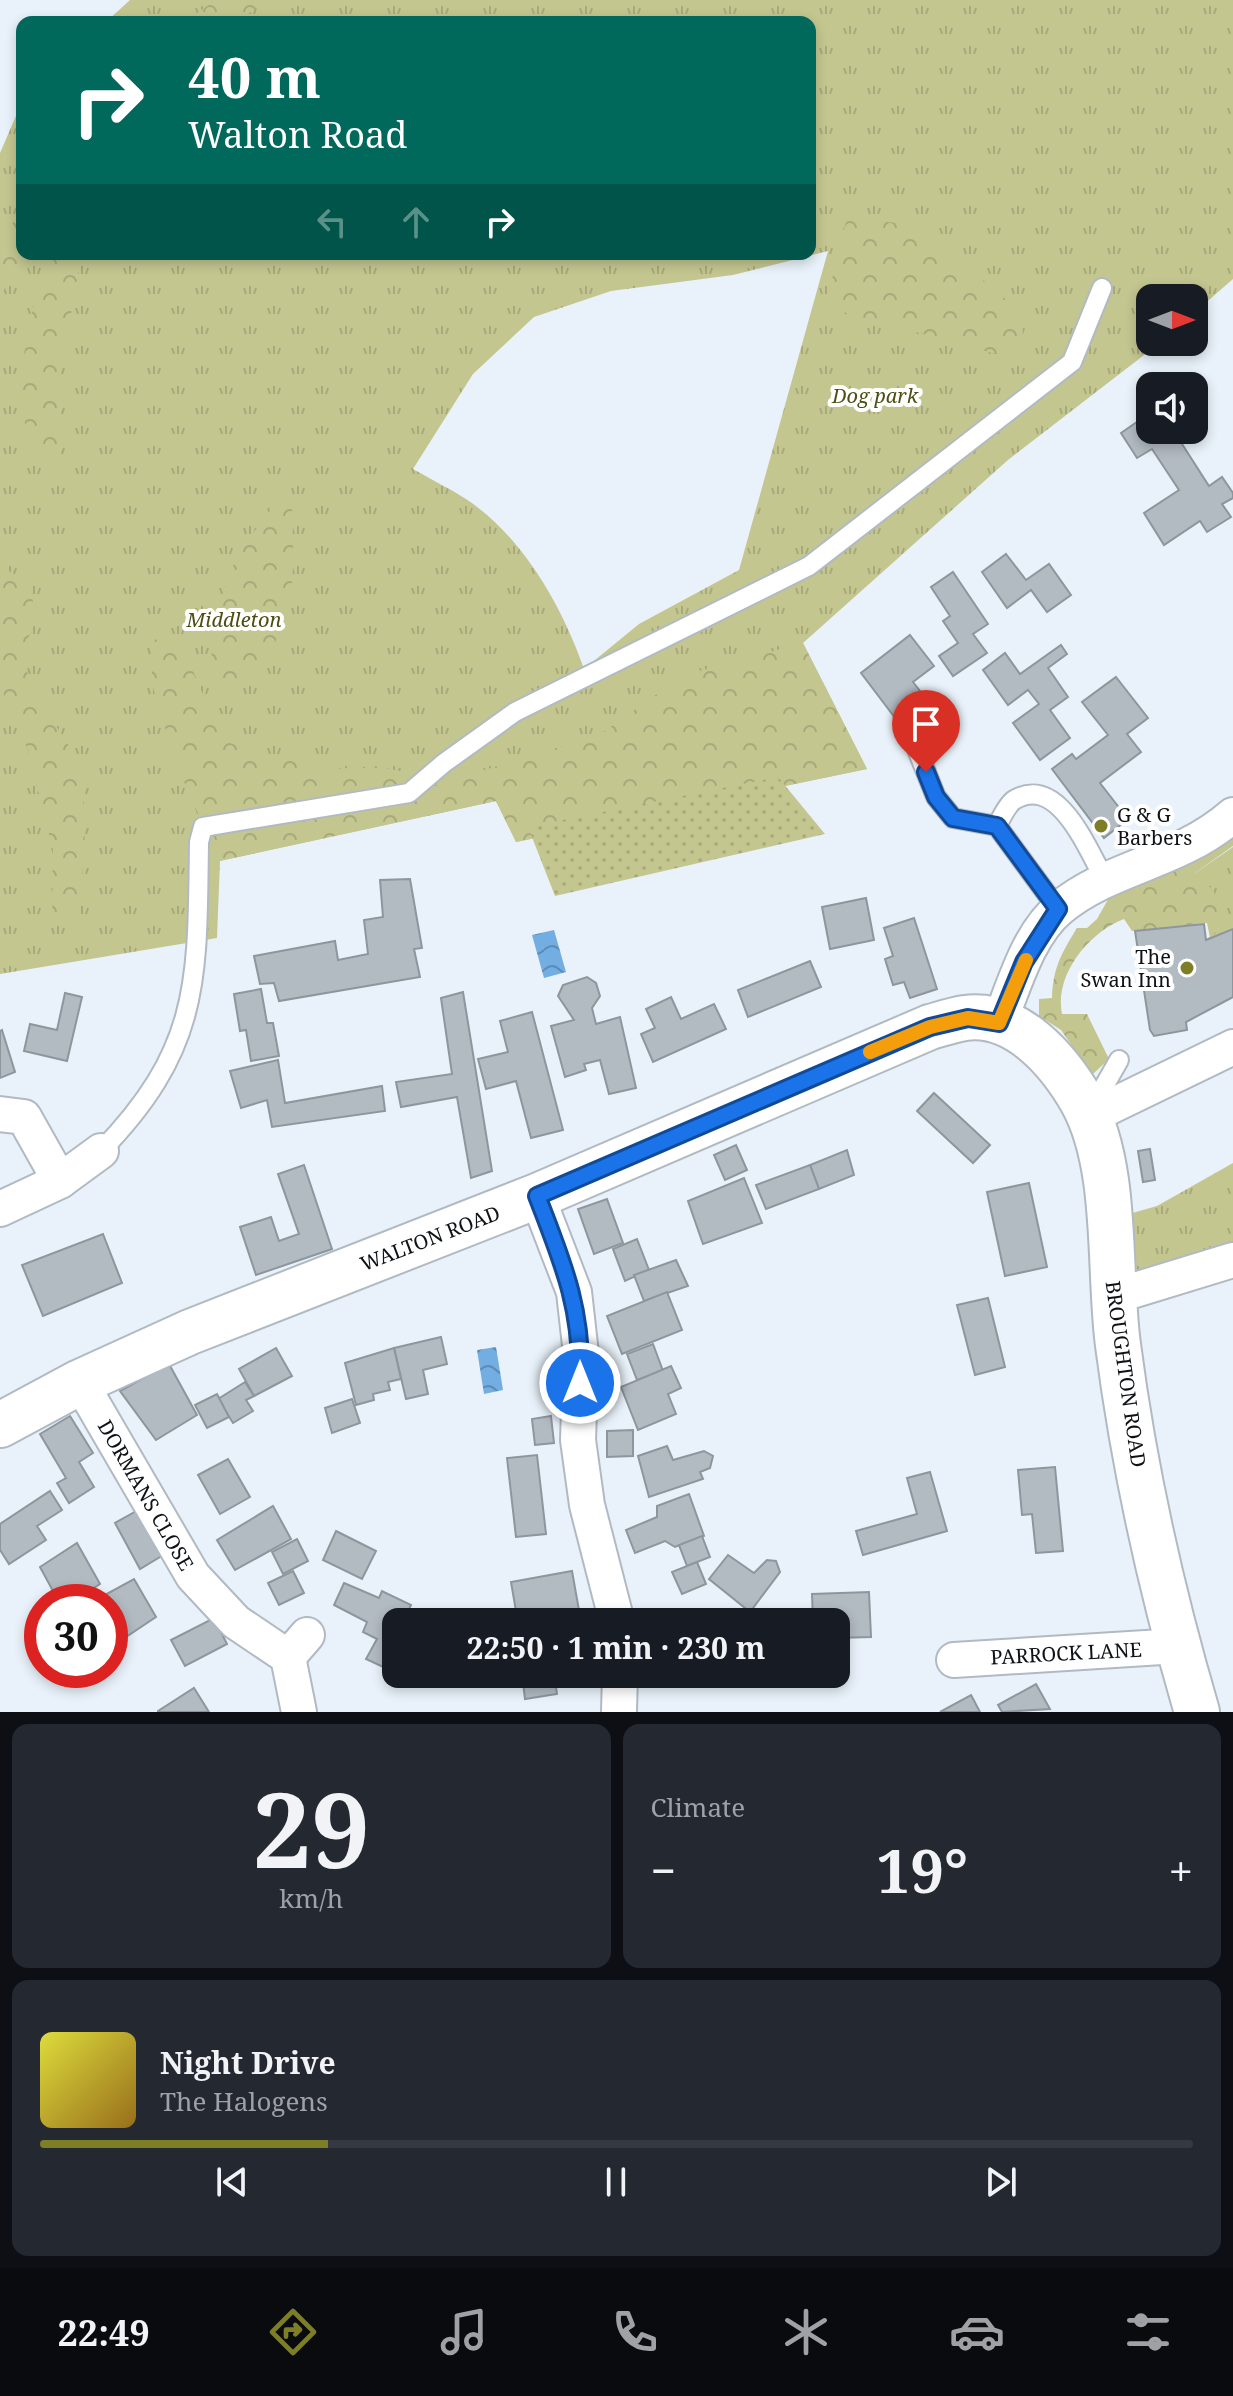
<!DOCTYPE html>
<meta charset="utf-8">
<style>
:root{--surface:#171b24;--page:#242831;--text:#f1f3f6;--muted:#9ea1a6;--line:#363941;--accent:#7d7e26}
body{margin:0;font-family:"Noto Serif",serif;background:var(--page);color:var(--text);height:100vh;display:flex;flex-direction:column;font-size:30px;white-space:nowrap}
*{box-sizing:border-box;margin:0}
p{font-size:26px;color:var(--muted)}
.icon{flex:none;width:44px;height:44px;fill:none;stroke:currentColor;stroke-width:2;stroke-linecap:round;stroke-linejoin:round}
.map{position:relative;height:1712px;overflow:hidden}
.side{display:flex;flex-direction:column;gap:12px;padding:12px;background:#0d0f14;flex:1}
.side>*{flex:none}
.top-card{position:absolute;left:16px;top:16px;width:800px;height:244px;border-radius:16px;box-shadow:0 4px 12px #0003;background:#00695c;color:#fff;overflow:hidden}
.needle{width:52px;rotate:90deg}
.fabs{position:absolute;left:1136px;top:284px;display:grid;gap:16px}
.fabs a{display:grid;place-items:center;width:72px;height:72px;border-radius:16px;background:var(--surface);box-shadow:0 4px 12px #0003;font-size:40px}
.speed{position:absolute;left:24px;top:1584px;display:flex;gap:16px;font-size:40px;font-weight:700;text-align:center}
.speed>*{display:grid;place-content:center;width:104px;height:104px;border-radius:50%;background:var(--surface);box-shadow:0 4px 12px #0003;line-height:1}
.speed .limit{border:12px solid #d22;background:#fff;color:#111}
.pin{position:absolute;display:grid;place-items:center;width:68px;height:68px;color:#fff;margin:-82px -34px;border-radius:50% 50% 50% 0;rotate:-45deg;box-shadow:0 0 8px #0007}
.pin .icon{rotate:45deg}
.me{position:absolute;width:88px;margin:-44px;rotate:0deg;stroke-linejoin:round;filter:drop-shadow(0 0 6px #0008)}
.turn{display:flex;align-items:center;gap:28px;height:168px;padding:0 40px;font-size:36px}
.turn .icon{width:104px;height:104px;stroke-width:2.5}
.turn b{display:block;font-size:56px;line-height:68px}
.lanes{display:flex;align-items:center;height:76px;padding:0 40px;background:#0003;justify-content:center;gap:40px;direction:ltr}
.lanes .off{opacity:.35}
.big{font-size:60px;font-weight:700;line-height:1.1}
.side .tile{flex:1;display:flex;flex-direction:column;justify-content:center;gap:12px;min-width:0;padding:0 28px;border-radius:16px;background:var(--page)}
.side .dial{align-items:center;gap:0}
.dial b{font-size:104px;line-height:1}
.song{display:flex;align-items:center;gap:24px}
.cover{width:96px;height:96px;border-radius:12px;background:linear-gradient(135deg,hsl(60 70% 55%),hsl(40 70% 35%))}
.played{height:8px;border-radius:4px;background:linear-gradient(90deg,var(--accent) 25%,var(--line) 25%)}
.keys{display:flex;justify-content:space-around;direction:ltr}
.heat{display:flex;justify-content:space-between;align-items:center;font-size:44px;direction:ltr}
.side .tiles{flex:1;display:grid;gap:12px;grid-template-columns:1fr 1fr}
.tile:last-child{grid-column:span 2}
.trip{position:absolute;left:382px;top:1608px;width:468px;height:80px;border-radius:16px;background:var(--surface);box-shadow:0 4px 12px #0003;font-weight:700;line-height:80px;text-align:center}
.tab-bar{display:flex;height:128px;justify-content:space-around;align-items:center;background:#090b0e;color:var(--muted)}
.tab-bar .icon{width:56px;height:56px}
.tab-bar .current{color:var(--accent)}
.tab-bar b{font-size:36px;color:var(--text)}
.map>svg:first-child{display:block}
.grass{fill:url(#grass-tufts);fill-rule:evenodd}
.forest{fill:url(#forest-crowns)}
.garden{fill:url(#garden-dots)}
.water{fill:url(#water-waves)}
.building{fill:#b2bac2;stroke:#8e969d;stroke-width:2}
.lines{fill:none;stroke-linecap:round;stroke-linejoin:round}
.service-casing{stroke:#b1bac2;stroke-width:22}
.minor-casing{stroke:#b1bac2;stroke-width:38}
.tertiary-casing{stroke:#b1bac2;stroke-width:48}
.service{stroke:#fff;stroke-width:18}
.minor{stroke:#fff;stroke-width:34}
.tertiary{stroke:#fff;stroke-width:44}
.route-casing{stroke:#114b97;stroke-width:20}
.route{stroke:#1a73e8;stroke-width:14}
.slow{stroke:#f59e0b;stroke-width:14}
.poi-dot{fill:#7d7e26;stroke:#fff;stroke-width:3}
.labels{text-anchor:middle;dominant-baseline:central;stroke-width:8;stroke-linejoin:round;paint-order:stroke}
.park-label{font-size:20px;font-style:italic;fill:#4d4d14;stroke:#fff}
.poi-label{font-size:20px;fill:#101316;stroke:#fff;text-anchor:start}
.street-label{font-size:20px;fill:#101316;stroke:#fff}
</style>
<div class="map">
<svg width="1233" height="1712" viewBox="0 0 1233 1712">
<defs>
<pattern id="grass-tufts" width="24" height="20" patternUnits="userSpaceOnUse" patternTransform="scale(2)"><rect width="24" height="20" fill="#c4c690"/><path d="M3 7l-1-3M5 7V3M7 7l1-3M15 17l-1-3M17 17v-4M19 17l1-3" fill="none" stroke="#a7a97b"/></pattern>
<pattern id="forest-crowns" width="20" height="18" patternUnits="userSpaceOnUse" patternTransform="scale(2)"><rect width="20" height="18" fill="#c4c690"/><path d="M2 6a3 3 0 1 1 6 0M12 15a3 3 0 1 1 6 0" fill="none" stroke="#a7a97b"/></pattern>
<pattern id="garden-dots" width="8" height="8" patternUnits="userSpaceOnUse" patternTransform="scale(2)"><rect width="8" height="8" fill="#c4c690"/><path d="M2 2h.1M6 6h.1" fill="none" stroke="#a7a97b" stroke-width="1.8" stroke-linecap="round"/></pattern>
<pattern id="water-waves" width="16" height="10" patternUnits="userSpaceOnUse" patternTransform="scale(2)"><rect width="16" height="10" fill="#72aee2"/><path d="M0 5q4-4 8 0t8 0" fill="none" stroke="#5c8cb6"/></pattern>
</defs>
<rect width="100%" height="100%" fill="#e9f2fa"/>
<g class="grass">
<path d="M130,0H1233V279L1194,313V298H1150V342H1161L1008,460L803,643L867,769L516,842L496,801L220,861L217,938L0,974V153L22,102V254H810V22H106ZM828,251L739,570L639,624L584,669C562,606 523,537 466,499C449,488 430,479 413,469L473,374L534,317L611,291L733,275Z"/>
<polygon points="1233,847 1233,929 1206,940 1219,928 1195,873"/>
<polygon points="1233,1163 1233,1254 1136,1279 1129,1214 1157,1206"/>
</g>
<g class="forest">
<polygon points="216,0 269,0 236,22 184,22"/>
<polygon points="22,201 22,254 0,298 0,254"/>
<polygon points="847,218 918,225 1023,314 1022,361 825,307"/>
<path d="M54,254H80L76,297L60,350L61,454L52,473C0,435 26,302 54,254Z"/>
<path d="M275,504L292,507C295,588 297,642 228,696L211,686C209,644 219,593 239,554C249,537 263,520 275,504Z"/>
<polygon points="0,563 31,590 36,621 26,643 28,684 68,744 83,779 85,833 80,916 52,919 53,850 28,750 0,685"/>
<polygon points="151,639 181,643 223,741 322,770 376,766 428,777 412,792 599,735 684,675 803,643 867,769 516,842 496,801 219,861 174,759 152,684"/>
<path d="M1233,823V846L1195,873L1214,891L1219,928L1210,938L1207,923L1132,931L1124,919C1089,932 1054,975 1062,1014H1087L1109,1059L1092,1075L1061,1030L1039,1016V999L1052,998C1053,968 1061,954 1077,928H1087L1097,919L1115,887Z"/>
</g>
<polygon class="garden" points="778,777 825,834 555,896 528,827"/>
<g class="water">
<polygon points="554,930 566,972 544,978 532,935"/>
<polygon points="496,1347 503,1390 484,1394 477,1350"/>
</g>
<g class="building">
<polygon points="1150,413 1150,430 1179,430 1175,433 1209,486 1222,477 1233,493 1233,498 1222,504 1231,517 1207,532 1200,521 1164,545 1144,513 1179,490 1152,449 1137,458 1121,433"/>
<polygon points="1006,554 1026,580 1049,564 1071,595 1047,612 1031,590 1007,608 982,572"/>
<polygon points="953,572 988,624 973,634 987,653 953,676 939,656 958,643 943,621 950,616 931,587"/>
<polygon points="910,635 934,666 913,682 928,701 899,723 861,673"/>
<polygon points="1061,645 1067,654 1048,668 1068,697 1050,710 1070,738 1040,760 1013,723 1039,704 1028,690 1008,705 983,670 1005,653 1020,674"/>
<polygon points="1116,677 1148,718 1127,734 1141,752 1100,783 1128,819 1104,838 1052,769 1072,754 1076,759 1108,735 1082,702"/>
<polygon points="410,879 422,948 414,949 420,977 279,1001 274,983 260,984 254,956 335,941 338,960 368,954 364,920 383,917 380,880"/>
<polygon points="866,898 874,940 830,949 822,907"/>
<polygon points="914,918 937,989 910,998 904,982 893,985 885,959 893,956 884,928"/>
<polygon points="1204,924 1206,940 1233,929 1233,997 1186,1022 1187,1030 1154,1036 1150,1030 1135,931"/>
<polygon points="810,961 821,987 748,1017 738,990"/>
<polygon points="587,977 596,983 600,996 592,1008 596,1024 620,1017 636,1088 609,1094 600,1060 584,1064 586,1070 565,1077 551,1026 574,1020 558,996 563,985"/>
<polygon points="261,989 267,1023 273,1023 279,1056 251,1061 246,1030 240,1031 234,994"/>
<polygon points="463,992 492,1171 471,1178 457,1097 401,1107 396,1082 452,1074 441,998"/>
<polygon points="65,993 82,997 67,1061 24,1051 30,1024 57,1030"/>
<polygon points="671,997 681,1019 714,1004 726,1029 653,1062 641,1034 655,1028 646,1009"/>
<polygon points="532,1012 563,1130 531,1138 516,1081 486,1089 478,1059 508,1052 500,1021"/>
<polygon points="2,1030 15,1072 0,1078 0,1031"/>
<polygon points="278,1060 285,1103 382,1086 385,1111 272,1127 267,1100 241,1108 230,1071"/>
<polygon points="934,1093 990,1145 973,1163 917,1111"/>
<polygon points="736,1145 747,1170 725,1180 714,1155"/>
<polygon points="1150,1149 1155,1180 1143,1182 1138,1151"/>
<polygon points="847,1150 854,1175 819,1189 810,1165"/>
<polygon points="304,1165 332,1249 256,1275 240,1227 271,1217 279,1241 299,1234 278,1174"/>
<polygon points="810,1165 819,1189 766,1209 756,1185"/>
<polygon points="744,1178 762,1223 703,1244 688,1201"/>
<polygon points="1029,1183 1047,1267 1005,1276 987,1192"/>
<polygon points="607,1199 623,1243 594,1254 578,1209"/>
<polygon points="103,1234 122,1283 43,1316 22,1265"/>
<polygon points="637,1239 649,1270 625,1281 613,1249"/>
<polygon points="676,1260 688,1286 644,1301 634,1275"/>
<polygon points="667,1292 682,1330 622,1354 607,1316"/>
<polygon points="988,1298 1005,1367 975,1375 957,1305"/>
<polygon points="441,1337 447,1364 423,1370 428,1394 406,1399 394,1348"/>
<polygon points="653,1344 663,1371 637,1380 627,1354"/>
<polygon points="276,1348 292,1376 254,1396 239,1369"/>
<polygon points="394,1348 401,1379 388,1382 390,1390 373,1394 374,1400 356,1405 345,1363"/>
<polygon points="169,1364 197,1415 156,1440 120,1391"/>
<polygon points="671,1366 681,1388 668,1394 676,1414 638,1430 621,1387"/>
<polygon points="245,1382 254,1396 246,1400 253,1411 233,1423 218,1399"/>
<polygon points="217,1394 229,1417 207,1428 195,1405"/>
<polygon points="352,1399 360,1423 332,1433 325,1408"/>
<polygon points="70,1416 93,1453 79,1462 94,1487 69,1503 57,1483 66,1478 40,1434"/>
<polygon points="551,1416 554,1443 535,1445 532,1419"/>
<polygon points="633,1430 633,1456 607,1457 607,1431"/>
<polygon points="667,1446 673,1460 704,1451 713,1456 710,1468 700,1472 703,1479 649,1497 638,1456"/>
<polygon points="537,1455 546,1534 516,1537 507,1458"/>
<polygon points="228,1459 250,1497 220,1514 198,1475"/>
<polygon points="1055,1467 1063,1551 1036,1553 1032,1514 1022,1515 1018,1470"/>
<polygon points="930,1472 947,1531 863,1555 856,1531 917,1514 907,1478"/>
<polygon points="50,1491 62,1510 37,1526 46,1540 9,1564 0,1550 0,1524"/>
<polygon points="689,1494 704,1536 675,1547 665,1541 635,1553 626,1530 657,1517 657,1506"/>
<polygon points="273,1506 291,1539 235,1570 217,1540"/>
<polygon points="140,1509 165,1554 140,1569 115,1523"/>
<polygon points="336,1531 376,1551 362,1579 323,1560"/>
<polygon points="702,1536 710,1557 687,1566 679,1545"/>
<polygon points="297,1539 308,1561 283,1574 272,1552"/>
<polygon points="77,1543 100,1584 72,1602 59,1602 40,1567"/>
<polygon points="728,1555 754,1573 767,1560 776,1561 780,1572 750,1612 709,1579"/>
<polygon points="697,1562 706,1584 682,1594 672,1572"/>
<polygon points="293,1571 304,1593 279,1605 268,1583"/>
<polygon points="572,1571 580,1616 546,1622 541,1622 539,1612 517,1617 511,1582"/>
<polygon points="134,1579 156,1617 126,1637 110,1602 103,1596"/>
<polygon points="344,1583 379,1598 382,1591 411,1605 403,1622 396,1622 391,1646 396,1649 396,1673 366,1659 377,1639 363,1632 367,1622 334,1605"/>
<polygon points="869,1592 871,1637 836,1638 836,1622 813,1622 812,1594"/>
<polygon points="214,1618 227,1644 185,1666 171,1640"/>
<polygon points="522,1674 554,1674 557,1694 525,1699"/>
<polygon points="1036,1684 1050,1709 1002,1712 998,1705"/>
<polygon points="194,1688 209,1712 158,1712 158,1711"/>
<polygon points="971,1695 980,1712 940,1712"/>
</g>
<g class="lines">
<g class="service-casing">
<g id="service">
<polyline points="916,747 936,797 953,818 997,826 1058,909"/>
<path d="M997,826C1001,818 1007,805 1014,800C1059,773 1088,851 1105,880"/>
<polyline points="1082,1100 1103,1088 1119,1060"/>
<path d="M101,1151C202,1047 197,978 199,842L203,827L409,793L444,763L515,712L809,566L1072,362L1102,288"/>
</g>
</g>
<g class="minor-casing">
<g id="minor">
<path d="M999,1023C1014,986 1028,934 1060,908C1111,866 1178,863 1233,815"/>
<polyline points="0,1114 24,1117 60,1181"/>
<polyline points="1089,1117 1233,1047"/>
<polyline points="537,1196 574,1292 581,1354 578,1440 587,1505 617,1622"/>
<polyline points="0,1209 60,1181 101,1151"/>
<polyline points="1112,1297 1233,1260"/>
<polyline points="80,1382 193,1576 236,1622 288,1657 299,1712"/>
<polyline points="288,1657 307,1635"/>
<polyline points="954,1660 1178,1646"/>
<polyline points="619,1712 620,1674"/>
</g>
</g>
<g class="tertiary-casing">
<path id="tertiary" d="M0,1425L80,1382L190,1332L537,1196L930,1027C941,1024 953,1020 965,1018C1017,1011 1059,1061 1082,1101C1119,1168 1108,1270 1118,1345C1134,1468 1162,1593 1197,1712"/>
</g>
<use href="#service" class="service"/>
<use href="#minor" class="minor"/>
<use href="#tertiary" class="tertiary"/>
</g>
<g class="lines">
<g class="route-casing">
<path id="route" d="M580,1383C583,1310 563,1263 537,1196L930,1027L968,1018L999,1023L1024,962L1058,909L997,826L953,818L936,797L926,772"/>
</g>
<use href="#route" class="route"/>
<polyline class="slow" points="870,1052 930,1027 968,1018 999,1023 1026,960"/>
</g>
<g class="poi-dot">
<circle cx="1101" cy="826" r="8"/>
<circle cx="1187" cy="968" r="8"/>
</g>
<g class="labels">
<g class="park-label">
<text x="875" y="395">Dog park</text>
<text x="234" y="619">Middleton</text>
</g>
<g class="poi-label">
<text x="1117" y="814">G &amp; G<tspan x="1117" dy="23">Barbers</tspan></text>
<text x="1171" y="956" text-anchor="end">The<tspan x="1171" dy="23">Swan Inn</tspan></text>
</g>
<g class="street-label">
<text transform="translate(430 1238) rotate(-21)">WALTON ROAD</text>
<text transform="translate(1126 1374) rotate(82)">BROUGHTON ROAD</text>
<text transform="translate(146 1495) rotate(60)">DORMANS CLOSE</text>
<text transform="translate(1066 1653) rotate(-3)">PARROCK LANE</text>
</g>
</g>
</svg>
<div class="fabs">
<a><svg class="needle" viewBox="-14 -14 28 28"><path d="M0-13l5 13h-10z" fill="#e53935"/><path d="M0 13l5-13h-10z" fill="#9ea1a6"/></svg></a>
<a><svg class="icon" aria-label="sound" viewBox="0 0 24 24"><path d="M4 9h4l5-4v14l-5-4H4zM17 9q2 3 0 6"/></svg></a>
</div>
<div class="speed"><div class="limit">30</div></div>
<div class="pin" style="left:926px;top:772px;background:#d93025"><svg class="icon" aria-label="arrive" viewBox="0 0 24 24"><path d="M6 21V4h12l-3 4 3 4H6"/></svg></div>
<svg class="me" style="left:580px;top:1383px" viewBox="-20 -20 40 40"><circle r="17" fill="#1a73e8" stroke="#fff" stroke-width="3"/><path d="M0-11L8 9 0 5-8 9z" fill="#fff"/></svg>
<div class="trip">22:50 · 1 min · 230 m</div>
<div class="top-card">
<div class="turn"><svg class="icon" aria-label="right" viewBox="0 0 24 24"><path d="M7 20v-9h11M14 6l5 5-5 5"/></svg><div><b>40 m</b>Walton Road</div></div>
<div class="lanes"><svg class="icon off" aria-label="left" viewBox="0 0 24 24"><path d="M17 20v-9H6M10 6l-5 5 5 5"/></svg><svg class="icon off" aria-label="ahead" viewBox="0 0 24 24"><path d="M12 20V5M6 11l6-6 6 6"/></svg><svg class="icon" aria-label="right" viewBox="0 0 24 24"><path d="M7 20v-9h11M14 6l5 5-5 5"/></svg></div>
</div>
</div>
<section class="side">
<div class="tiles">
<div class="tile dial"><b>29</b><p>km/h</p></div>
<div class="tile"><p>Climate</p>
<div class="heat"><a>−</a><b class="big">19°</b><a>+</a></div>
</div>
<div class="tile">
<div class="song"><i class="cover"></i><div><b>Night Drive</b><p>The Halogens</p></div></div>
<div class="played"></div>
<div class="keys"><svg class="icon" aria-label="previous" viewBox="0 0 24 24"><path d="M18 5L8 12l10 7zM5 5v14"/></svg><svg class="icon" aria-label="pause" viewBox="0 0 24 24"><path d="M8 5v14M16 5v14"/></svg><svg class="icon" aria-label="next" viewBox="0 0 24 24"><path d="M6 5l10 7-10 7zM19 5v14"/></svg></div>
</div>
</div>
</section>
<nav class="tab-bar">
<b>22:49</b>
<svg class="icon current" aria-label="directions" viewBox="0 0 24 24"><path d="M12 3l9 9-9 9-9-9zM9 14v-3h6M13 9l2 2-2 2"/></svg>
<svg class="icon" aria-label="music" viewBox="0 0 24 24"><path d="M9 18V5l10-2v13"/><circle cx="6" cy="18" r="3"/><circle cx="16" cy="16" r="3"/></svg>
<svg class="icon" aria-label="phone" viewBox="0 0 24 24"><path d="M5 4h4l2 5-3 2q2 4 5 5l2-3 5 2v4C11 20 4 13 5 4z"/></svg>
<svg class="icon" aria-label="climate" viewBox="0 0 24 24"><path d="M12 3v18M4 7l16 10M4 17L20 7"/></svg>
<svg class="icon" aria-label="car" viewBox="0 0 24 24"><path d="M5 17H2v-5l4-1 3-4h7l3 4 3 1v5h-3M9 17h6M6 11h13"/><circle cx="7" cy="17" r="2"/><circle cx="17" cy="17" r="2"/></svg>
<svg class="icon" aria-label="filters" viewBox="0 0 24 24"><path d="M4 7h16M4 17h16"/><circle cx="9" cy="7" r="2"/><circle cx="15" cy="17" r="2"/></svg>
</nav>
